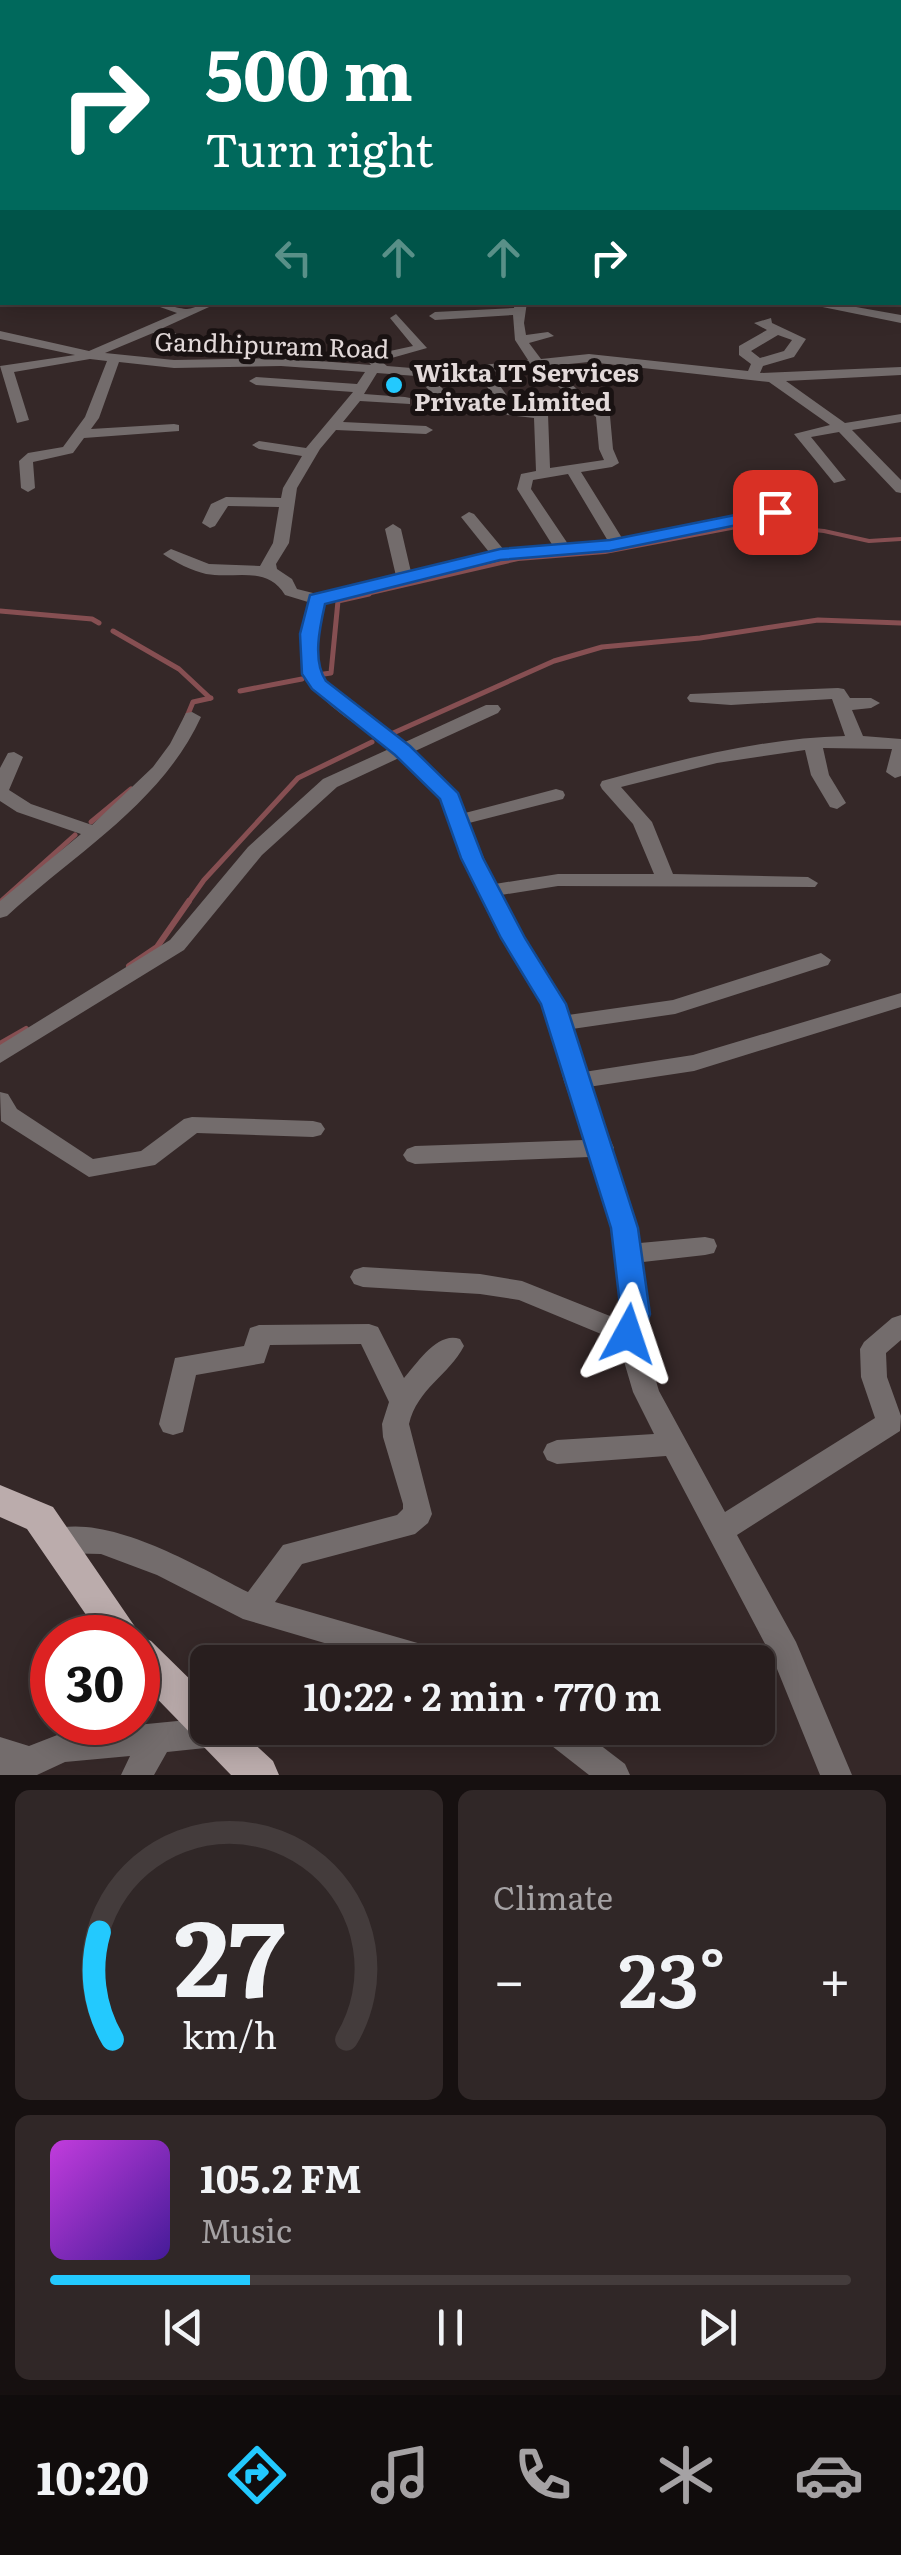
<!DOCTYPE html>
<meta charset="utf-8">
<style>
:root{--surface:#281e1e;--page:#302727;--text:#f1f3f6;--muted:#a5a2a4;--line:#443c3c;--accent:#23c9fe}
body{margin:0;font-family:Literata,serif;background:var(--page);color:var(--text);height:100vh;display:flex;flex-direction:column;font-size:38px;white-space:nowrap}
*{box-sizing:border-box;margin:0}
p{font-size:32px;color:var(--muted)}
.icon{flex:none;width:55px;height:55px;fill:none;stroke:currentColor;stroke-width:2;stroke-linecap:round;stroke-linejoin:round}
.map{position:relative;height:1775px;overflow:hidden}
.panel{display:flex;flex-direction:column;gap:15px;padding:15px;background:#161010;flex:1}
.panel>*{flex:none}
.hud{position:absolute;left:0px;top:0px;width:902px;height:305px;box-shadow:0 5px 25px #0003,0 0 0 2px var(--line);background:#00695c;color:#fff;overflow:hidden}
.speed{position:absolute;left:30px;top:1615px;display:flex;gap:20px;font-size:50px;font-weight:700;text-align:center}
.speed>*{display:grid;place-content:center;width:130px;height:130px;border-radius:50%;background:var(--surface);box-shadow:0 5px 25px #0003,0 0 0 2px var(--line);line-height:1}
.speed .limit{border:15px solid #d22;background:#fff;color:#111}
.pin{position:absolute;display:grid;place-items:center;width:85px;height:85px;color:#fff;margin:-42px;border-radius:20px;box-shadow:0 5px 15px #0006}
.me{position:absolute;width:110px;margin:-55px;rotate:5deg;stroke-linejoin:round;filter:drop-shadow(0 0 8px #0008)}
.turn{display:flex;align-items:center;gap:35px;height:210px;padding:0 40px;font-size:45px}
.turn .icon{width:130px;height:130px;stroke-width:2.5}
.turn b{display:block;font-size:70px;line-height:85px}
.lanes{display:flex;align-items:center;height:95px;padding:0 40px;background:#0003;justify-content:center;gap:50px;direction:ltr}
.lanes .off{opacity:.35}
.big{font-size:75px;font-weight:600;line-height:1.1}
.panel .tile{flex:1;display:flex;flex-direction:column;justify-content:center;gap:15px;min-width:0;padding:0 35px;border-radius:15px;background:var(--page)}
.panel .dial{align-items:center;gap:0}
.dial svg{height:260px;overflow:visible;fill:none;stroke:var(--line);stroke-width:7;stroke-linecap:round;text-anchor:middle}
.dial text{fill:var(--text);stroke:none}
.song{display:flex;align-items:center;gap:30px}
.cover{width:120px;height:120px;border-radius:15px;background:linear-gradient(135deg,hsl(290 70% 55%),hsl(260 70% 35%))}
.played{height:10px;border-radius:5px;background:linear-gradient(90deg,var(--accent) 25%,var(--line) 25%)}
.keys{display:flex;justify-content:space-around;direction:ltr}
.heat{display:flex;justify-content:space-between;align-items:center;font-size:55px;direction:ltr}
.panel .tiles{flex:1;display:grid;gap:15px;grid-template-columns:1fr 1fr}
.tile:last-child{grid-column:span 2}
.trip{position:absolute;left:190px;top:1645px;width:585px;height:100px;border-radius:15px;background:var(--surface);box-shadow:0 5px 25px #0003,0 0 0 2px var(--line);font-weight:600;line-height:100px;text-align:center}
.tabs{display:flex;height:160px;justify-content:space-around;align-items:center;background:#100c0c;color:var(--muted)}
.tabs .icon{width:70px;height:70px}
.tabs .current{color:var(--accent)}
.tabs b{font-size:45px;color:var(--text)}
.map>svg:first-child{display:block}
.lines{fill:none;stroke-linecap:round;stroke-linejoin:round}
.stream-far3{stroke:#864f52;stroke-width:2.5}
.stream-far2{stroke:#864f52;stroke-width:4}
.stream-far1{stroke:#864f52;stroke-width:5}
.stream{stroke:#864f52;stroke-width:6}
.minor{fill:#736c6c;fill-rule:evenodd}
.major{fill:#bbacac;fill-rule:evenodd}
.wall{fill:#564748}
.building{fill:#655758;stroke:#786b6c;stroke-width:2.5}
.route{fill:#1a73e8;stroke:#114b97;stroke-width:2.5}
.poi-dot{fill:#23c9fe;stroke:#191212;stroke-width:4}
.labels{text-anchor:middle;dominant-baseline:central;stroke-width:10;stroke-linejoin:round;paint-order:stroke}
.far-street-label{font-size:25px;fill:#e2d9d9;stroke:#191212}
.far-poi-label{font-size:25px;font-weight:bold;fill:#e2d9d9;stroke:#191212;text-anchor:start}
</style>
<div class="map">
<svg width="901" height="1775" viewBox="0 0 901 1775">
<rect width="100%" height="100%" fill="#352828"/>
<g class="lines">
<g class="stream-far3">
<polyline points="258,0 264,2"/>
<polyline points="436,2 443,1"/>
</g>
<polyline class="stream-far2" points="358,596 518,559 605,552 752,524 824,531 869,541 901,539"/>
<g class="stream-far1">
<polyline points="0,611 92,619 99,623"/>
<polyline points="113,631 179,669 210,698"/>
<polyline points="324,674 331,673 338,601 369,594"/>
<polyline points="240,691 302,679"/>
<polyline points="186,719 193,702 211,698"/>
<polyline points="391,734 554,661 602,647 700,638 818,620 901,623"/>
<polyline points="91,822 131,789"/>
<polyline points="0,902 75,835"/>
<polyline points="187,904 204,880 298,778 372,742"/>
</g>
<g class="stream">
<polyline points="129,966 157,947 189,901"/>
<polyline points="0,1044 26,1029"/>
</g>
<g class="minor">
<polygon points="57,0 65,0 66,2 58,2"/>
<polygon points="181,0 189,0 190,2 182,2"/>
<polygon points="0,20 2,21 2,25 0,26"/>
<rect x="900" y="24" width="1" height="6"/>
<rect x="900" y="53" width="1" height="6"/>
<rect x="0" y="69" width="2" height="6"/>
<rect x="900" y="86" width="1" height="7"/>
<rect x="900" y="103" width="1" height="7"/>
<rect x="0" y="172" width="2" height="6"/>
<rect x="900" y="187" width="1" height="6"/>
<rect x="0" y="224" width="2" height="6"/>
<polygon points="0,271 2,272 2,278 0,279"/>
<polygon points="2,298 2,302 8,302 0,307"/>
<path d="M146,302C160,302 179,309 187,309C196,308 205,302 220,302L163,328L188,339V345H180L153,333L105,353L174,360L281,358L371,365L366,359L367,356L413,346L390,318L396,314L427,348L381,361L387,366L436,370L528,360L515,340L513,315L435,320L429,316L435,312L514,308L515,302H527L524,323L526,335L548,332L554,336L529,343L541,359L589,354L748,371L751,364L739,355V346L767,330L754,323L771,318L772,323L806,339L794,357L763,366L760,373L901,367V375L786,381L845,423L901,414V422L852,430L901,480V493L896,492L839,432L811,437L846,480L834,483L794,434L830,425L769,382L589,362L549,366L610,416L613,449L619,463L612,467L581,472L622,538L775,508L782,512L775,516L618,549L492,561L324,603C319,626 313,653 322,675C329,691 387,730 403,743L486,705H498L501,709L498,713L413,752L457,793L465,813L556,789L563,791L565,795L563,799L469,823L495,884L558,874H654L633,824L602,789L600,785L602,781C682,759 763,738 845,736L832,699L731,705L690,702L687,698L690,694L838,688L844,689L850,698H871L880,703L871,708L852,710L863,736L901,739V776L895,778L886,772L892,749L823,748L829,775L846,803L837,809L830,807L811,775L805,750L717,763L621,787L652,822L673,874L808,877L818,883L815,887L558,886L501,895L568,1015L673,1000L821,953L831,960L828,965L675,1014L572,1029L584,1072L693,1055L901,993V1007L694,1071L588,1087L614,1148L612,1151L631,1204L640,1243L705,1237L714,1239L717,1246L714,1253L705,1255L643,1262L648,1314L642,1334L659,1391L725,1512L875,1418L861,1377L860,1349L864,1342L892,1318L901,1315V1340L886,1353L887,1377L901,1416L900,1431L737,1535L796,1642L852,1775H820L773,1659L666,1456L557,1464L547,1460L543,1452L547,1444L557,1440L654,1434L633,1392L618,1341L519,1300L480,1294L363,1287L354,1284L350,1277L354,1270L363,1267L480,1274L522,1281L620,1320L622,1314C618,1259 609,1209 590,1157L415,1164L407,1161L403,1155L407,1149L415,1146L584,1140L564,1081L543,1005L503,938L462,858L441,799L399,758L337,787L262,855L184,950L0,1063V1045L170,940L248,847L323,779L389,749C324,698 287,693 308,602L285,595C267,565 236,579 206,574C193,571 174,562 163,554L171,549L209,564L260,566L273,543L279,507L228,506L215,526L210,528L202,523L211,504L226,497L281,498L283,488L302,456L259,449L252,445L259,441L306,448L353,392L256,385L249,381L256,377L357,384L365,372L281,366L174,368L119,362L99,418L91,429L174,424L179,425V431L84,438L73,453L33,462L35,488L28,492L21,488L19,461L28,453L63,447L85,417L107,361L90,359L14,372L29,420L17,423L0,366L75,355L0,339V331L89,351L177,313ZM778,335L792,340L784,351L760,358L751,351ZM535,368L596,417L599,449L604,460L550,468L548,414L541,410L516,408L490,372ZM377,373L416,376C433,394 456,426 483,410L481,407L457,403L432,378L478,374L507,415L534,418L536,471L521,474L517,489L553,546L504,550L474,514L469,512L461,517L489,552L411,572L401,529L393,524L385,529L396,576L335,592L317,594L297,589L292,579L277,569L276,564L289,543L297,488L320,449L336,430L426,434L433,430L426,426L343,422L360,401L410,404V398L405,397L364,394ZM568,474L608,541L568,544L531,489L533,480Z"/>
<polygon points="798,302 828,302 901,315 901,323"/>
<path d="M192,712L201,717C161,804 75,853 7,916L0,918V901L81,834L17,812L0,801V768L8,753L14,752L23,757L9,790L31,804L92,825L153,767L170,744L186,713Z"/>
<polygon points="0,1092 8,1094 17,1109 93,1159 141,1151 184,1119 192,1117 313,1121 321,1123 325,1129 321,1135 313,1137 197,1133 155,1165 89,1177 1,1121"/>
<path d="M369,1324L378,1327L404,1378C418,1362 438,1331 460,1339L464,1346C449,1375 417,1389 409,1424L432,1514L428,1523L415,1534L302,1564L275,1602L435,1648L446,1652L450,1662H389L243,1619L157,1575L101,1554L57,1553L47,1549L43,1540L47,1531C104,1510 197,1566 248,1592L283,1545L397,1515L403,1509V1504L383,1437L382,1424L389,1402L361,1344L270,1345L264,1363L196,1375L183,1432L173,1435L163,1432L159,1424L175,1358L244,1346L250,1328L259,1325Z"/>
<polygon points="208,1718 208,1728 229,1728 231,1732 226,1743 215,1747 167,1752 154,1775 121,1775 130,1756 65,1762 37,1775 0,1775 0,1737 29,1746 65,1732"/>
<polygon points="538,1728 578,1728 625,1764 630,1775 589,1775 543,1739"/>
</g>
<g class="major">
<rect x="0" y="32" width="2" height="6"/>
<rect x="900" y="237" width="1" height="8"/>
<polygon points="0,1485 53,1507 142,1637 151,1641 208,1697 208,1728 237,1728 273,1761 279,1775 231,1775 138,1679 138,1638 102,1638 27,1529 0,1517"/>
</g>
</g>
<rect class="wall" x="0" y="141" width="2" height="30"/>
<rect class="building" x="0" y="141" width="2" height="16"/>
<path class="route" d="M775,507L781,509V516L610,551L500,560L325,604C320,626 312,661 326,681L410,746L458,793L483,858L525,938L566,1004L638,1228L650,1314L639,1343L628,1346L618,1343L614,1334L621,1314L611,1228L541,1004L501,938L461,858L440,799L395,755L312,689L302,674L300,634L310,595L500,549L610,540Z"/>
<circle class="poi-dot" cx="394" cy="385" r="10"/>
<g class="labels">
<g class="far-street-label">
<text transform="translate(272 344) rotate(2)">Gandhipuram Road</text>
</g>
<g class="far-poi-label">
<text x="414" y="371">Wikta IT Services<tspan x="414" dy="29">Private Limited</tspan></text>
</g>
</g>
</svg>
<div class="speed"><div class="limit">30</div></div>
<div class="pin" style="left:775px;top:512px;background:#d93025"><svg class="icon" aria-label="arrive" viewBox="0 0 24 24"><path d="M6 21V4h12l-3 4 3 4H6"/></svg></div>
<svg class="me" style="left:628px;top:1334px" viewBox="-20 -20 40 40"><path d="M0-17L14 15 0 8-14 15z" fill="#1a73e8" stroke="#fff" stroke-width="4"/></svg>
<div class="trip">10:22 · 2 min · 770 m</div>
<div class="hud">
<div class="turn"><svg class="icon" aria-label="right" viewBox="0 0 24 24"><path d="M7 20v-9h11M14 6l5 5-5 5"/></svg><div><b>500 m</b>Turn right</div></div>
<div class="lanes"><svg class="icon off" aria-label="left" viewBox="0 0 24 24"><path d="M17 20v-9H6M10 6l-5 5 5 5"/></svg><svg class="icon off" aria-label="ahead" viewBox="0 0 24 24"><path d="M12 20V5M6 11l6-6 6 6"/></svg><svg class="icon off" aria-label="ahead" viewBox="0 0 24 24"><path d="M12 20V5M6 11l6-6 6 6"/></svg><svg class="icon" aria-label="right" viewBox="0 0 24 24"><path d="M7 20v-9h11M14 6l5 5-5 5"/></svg></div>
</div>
</div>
<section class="panel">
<div class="tiles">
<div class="tile dial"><svg viewBox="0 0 100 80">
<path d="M14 69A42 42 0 1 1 86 69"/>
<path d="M14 69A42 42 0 0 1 10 36" stroke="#23c9fe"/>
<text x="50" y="56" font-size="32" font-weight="700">27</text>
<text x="50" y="72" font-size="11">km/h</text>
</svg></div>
<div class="tile"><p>Climate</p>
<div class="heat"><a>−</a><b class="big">23°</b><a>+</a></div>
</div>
<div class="tile">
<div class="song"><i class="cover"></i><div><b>105.2 FM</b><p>Music</p></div></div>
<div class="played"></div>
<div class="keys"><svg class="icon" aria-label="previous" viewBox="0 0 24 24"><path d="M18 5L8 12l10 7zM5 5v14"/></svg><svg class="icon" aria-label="pause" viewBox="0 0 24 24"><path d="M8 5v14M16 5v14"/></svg><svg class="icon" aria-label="next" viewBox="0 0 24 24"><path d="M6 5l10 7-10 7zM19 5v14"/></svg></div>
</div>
</div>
</section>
<nav class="tabs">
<b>10:20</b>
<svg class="icon current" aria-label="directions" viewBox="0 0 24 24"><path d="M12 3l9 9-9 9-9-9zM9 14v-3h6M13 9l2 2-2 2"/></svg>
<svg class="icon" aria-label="music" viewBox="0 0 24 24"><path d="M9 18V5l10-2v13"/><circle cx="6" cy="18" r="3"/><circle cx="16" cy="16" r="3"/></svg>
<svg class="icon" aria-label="phone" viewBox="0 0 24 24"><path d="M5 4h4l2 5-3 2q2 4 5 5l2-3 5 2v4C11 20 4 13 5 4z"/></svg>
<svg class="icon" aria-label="climate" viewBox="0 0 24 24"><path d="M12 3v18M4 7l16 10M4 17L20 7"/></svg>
<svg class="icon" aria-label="car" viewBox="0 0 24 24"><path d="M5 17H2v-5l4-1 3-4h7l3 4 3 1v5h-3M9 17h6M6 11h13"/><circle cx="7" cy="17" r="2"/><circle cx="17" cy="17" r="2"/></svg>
</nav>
